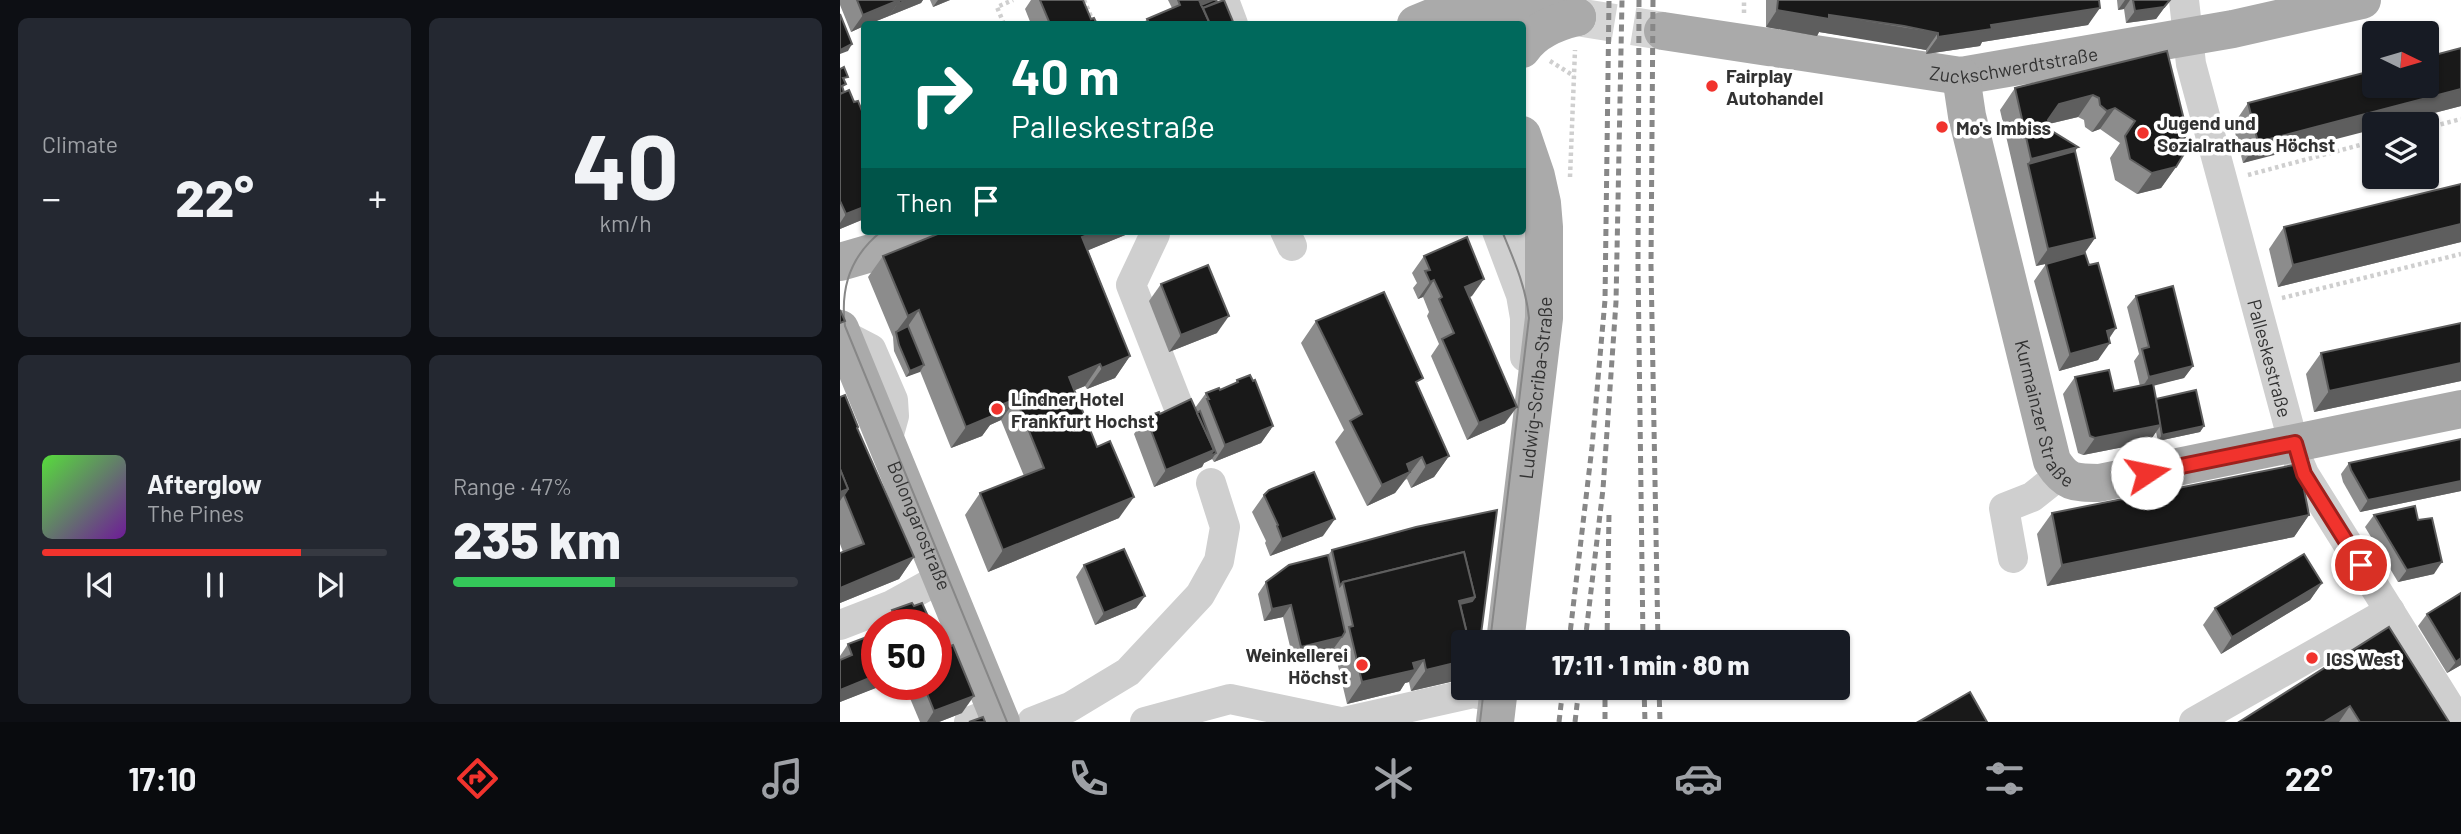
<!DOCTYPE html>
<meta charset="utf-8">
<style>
:root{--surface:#171b24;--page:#242831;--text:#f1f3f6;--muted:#9ea1a6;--line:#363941;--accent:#f1332d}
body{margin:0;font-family:Barlow,sans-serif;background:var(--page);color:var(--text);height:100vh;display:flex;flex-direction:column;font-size:26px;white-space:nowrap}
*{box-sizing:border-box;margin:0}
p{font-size:23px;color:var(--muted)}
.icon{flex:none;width:38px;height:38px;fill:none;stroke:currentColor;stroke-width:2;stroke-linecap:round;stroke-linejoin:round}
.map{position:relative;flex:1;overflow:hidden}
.drawer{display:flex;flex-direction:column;gap:18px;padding:18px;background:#0d0f14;width:840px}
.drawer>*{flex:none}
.top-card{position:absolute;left:21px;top:21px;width:665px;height:214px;border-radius:7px;box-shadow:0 2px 5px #0004;background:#00695c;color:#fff;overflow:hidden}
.needle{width:46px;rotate:95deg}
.buttons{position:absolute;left:1522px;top:21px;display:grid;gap:14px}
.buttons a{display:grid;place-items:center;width:77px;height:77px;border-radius:7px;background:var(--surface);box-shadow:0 2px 5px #0004;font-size:35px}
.speed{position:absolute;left:21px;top:609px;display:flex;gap:14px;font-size:35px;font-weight:700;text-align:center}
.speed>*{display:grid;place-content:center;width:91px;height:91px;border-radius:50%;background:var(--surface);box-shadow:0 2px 5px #0004;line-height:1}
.speed .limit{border:10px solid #d22;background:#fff;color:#111}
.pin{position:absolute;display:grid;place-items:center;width:60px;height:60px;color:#fff;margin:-30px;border:4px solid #fff;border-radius:50%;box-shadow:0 2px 7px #0007}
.me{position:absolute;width:77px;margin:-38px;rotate:79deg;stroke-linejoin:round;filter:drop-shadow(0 0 5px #0008)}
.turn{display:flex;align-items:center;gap:24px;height:147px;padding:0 35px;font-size:32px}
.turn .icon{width:91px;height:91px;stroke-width:2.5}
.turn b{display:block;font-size:49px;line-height:60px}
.then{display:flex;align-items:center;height:66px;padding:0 35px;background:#0003;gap:14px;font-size:26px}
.big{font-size:52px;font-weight:800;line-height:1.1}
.drawer .tile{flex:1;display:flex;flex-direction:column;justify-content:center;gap:10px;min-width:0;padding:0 24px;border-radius:10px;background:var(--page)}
.drawer .dial{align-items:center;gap:0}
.dial b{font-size:91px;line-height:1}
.song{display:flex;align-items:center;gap:21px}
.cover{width:84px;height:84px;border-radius:10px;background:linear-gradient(135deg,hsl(110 70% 55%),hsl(280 70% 35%))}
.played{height:7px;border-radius:4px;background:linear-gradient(90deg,var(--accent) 75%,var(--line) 75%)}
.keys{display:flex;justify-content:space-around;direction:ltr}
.heat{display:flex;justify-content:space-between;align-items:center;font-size:38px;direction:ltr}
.charge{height:10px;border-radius:5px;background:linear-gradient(90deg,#34c759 47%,var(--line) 0)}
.drawer .tiles{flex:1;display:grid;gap:18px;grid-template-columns:repeat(2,1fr)}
.trip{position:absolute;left:611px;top:630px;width:399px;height:70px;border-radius:7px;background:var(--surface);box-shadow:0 2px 5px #0004;font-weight:800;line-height:70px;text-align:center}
.menu{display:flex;height:112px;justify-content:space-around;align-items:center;background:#090b0e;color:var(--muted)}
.menu .icon{width:49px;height:49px}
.menu .on{color:var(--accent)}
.menu b{font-size:32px;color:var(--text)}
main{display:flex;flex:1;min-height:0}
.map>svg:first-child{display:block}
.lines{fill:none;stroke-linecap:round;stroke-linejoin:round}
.major-tunnel{stroke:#d6d6d6;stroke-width:38;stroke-dasharray:38 19;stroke-linecap:butt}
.path{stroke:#cfcfcf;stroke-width:4.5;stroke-dasharray:3.5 3.5;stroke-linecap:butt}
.minor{stroke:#cfcfcf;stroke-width:30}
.major{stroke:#aaa;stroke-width:38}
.tram{stroke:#878787;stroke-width:2}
.rail{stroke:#878787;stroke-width:5;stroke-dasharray:7 5;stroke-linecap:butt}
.wall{fill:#8c8c8c}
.shaded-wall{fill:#5e5e5e}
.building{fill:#191919;stroke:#5e5e5e;stroke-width:2}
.route-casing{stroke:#9d211d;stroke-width:18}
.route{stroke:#f1332d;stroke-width:12}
.poi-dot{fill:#f1332d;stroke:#fff;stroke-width:2.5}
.labels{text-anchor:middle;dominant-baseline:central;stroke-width:7;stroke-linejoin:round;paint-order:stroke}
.street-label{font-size:19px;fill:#323232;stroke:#fff}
.poi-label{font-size:19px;font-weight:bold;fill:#323232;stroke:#fff;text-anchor:start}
</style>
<main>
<section class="drawer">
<div class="tiles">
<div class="tile"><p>Climate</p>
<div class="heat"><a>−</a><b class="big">22°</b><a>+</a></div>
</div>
<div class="tile dial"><b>40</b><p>km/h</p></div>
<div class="tile">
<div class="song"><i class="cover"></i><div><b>Afterglow</b><p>The Pines</p></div></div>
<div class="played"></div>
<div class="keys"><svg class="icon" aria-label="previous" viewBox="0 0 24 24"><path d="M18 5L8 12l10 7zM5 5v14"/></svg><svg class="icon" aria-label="pause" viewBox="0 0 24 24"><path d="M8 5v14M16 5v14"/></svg><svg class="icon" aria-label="next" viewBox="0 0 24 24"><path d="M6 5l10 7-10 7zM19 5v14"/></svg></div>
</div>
<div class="tile"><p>Range · 47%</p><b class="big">235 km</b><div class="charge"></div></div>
</div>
</section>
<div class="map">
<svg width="1621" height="722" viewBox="0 0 1621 722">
<rect width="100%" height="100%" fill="#fff"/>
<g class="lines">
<polyline class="major-tunnel" points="737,17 823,31"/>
<g class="path">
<polyline points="244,0 254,24"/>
<polyline points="904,13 904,0"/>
<polyline points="164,24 157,7 173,0"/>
<polyline points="710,61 734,76"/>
<polyline points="1587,128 1621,119"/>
<polyline points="1408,175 1535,141"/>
<polyline points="730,177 735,50"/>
<polyline points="1442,298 1621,254"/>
</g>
<g class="minor">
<polyline points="384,0 393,24"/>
<path id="s1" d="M1344,0L1351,64L1458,460L1464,474L1619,722"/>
<polyline points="682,227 698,271"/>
<polyline points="314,231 315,234 291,285 341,413"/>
<polyline points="445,231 452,246"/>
<polyline points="657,231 681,295 685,318 685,357"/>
<polyline points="2,334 31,349 53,400 54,416 46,445"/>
<polyline points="1173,558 1164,508 1192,497 1221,474"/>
<polyline points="0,625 52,605 101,578"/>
<polyline points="129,722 156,711"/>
<polyline points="192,722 230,707 288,672 360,595 379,561 385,527 371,483"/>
<polyline points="305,722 390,699 500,722"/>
<polyline points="504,722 633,693 658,698"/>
<polyline points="1354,722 1550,611"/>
</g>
<g class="major">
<polyline points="576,24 628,3 648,3 737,17"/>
<path id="s2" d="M823,31L1121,76L1393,29L1522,0"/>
<path d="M682,49C695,30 716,22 737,17"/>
<path id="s3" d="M1121,76L1127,116L1212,461C1226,483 1234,483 1259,483L1621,409"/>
<polyline points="0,262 38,251 87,231"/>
<path id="s4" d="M0,329L161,722"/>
<path id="s5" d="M665,642L704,318V227L702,203L696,176L682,135"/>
<polyline points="655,722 659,688"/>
</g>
<g class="tram">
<path d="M42,231C11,255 0,288 5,326L167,722"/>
<path d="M650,642L689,318C686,287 674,260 662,231"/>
<polyline points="640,722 644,688"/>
</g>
<g class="rail">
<polyline points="799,0 798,266 803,642"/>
<polyline points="813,0 811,266 818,642"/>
<polyline points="729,642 752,447 765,300 769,0"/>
<polyline points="745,642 763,489 776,302 782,0"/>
<polyline points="767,642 769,513"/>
<polyline points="765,688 765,722"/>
<polyline points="804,688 805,722"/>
<polyline points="819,688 820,722"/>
<polyline points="719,722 723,688"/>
<polyline points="735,722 739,688"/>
</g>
</g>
<g class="wall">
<polygon points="0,0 83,0 81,3 29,24 24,24 24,26 11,32 0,5"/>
<polygon points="90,0 110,0 93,7"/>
<polygon points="191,0 243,0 251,19 257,24 191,24 185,9"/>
<polygon points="328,0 376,0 394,24 303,24 307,19 332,8"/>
<polygon points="926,0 1259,0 1248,25 1142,42 1140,46 1086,54 1086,50 1052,43 979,32 977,36 926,27"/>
<polygon points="1277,0 1330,0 1316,19 1286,23 1284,9 1278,10"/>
<polygon points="1621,48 1621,106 1552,124 1535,124 1403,163 1393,125 1408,103"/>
<polygon points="1327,51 1336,167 1321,188 1297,194 1275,180 1270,158 1280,143 1260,129 1252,132 1245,127 1244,120 1238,117 1209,124 1212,131 1235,151 1255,238 1244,254 1276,328 1269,339 1258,360 1219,371 1194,281 1206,264 1196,266 1160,110 1175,88"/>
<polygon points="0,69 5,81 3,88 24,219 0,229"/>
<polygon points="1621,184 1621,242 1438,287 1429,249 1444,227"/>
<polygon points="295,231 248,250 290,356 275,378 247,389 245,386 234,390 279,518 148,572 125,515 140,493 184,476 161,420 150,425 142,436 111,448 80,371 66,377 54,351 53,337 28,277 43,256"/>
<polygon points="584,256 632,296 629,297 665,423 627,440 591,356 599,344 587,316 589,312 583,297 578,299 573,288 577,283 572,273"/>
<polygon points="321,284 377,333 329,352 309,301"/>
<polygon points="1296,296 1353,366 1344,378 1313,385 1316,399 1364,426 1360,432 1318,441 1316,432 1309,442 1243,455 1238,453 1223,394 1235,377 1274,391 1300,386 1294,361 1299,354 1287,307"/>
<polygon points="476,321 578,386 609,456 594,477 571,488 567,479 565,480 555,493 527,506 495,442 504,430 461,343"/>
<polygon points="1621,323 1621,381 1474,412 1466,374 1481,353"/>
<polygon points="397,380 433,426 421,443 374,462 372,459 364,463 362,467 314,487 294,434 306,417 355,408 366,393 380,390 395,384"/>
<polygon points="0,397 18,427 17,429 74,557 59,579 0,603 0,553 3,552 0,544"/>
<polygon points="1621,439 1621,491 1520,512 1503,482 1501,474 1509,463"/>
<polygon points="424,495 483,536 430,556 425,543 426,541 412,512"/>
<polygon points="1212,513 1469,515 1454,537 1207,586 1197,534"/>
<polygon points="1534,515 1578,520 1594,574 1558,582 1525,527"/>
<polygon points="492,550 623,642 623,679 571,691 569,682 565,683 560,691 507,704 494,649 453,659 443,617 424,621 418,594 426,582 488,555"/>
<polygon points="244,565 305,596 296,608 255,625 236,577"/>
<polygon points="1482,583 1470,600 1381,654 1363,625 1375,608"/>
<polygon points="1621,593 1621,665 1607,673 1578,626 1587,614"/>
<polygon points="74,606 92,625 40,625 52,610"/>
<polygon points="1549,627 1609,722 1399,722"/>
<polygon points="8,644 36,645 37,644 37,684 45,684 0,702 0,656"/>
<polygon points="64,684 96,684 122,713 99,722 80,722"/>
</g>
<g class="shaded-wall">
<polygon points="59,0 60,0 49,16 29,24 24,24 24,26 11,32 23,15"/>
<polygon points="67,0 83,0 81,3 49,16 57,4"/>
<polygon points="98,0 110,0 93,7"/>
<polygon points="349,0 376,0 342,17"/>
<polygon points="1285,0 1290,0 1284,9 1278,10"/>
<polygon points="1330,0 1316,19 1286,23 1295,11"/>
<polygon points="1260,8 1248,25 1142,42 1140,46 1086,54 1098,37 1151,25"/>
<polygon points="937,10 989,15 1098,33 1086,50 979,32 977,36 926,27"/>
<polygon points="12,44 8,51 0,54 0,50"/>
<polygon points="1621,89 1621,106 1552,124 1535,124 1535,129 1403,163 1418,142"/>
<polygon points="1253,95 1238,117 1204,125 1219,104"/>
<polygon points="1275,108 1260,129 1252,132 1267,111"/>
<polygon points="1238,147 1223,168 1188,164 1191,159"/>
<polygon points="1336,167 1321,188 1297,194 1312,173"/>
<polygon points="24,207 24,219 0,229 0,223 6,214"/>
<polygon points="1621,224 1621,242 1438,287 1453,265"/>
<polygon points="258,231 295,231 227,259 242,237"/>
<polygon points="1255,238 1243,255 1196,266 1208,249"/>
<polygon points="644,279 632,296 613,304 625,287"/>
<polygon points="594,280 583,297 578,299 590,282"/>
<polygon points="79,310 64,332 56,332 68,316"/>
<polygon points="389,316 377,333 329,352 341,335"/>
<polygon points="1276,328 1265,344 1270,343 1258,360 1219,371 1230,354 1267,331"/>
<polygon points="290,356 275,378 247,389 262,368"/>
<polygon points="1621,363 1621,381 1474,412 1489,391"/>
<polygon points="260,364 245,386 214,399 229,377"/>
<polygon points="84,365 80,372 66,377 70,371"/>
<polygon points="1353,366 1344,378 1301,389 1309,377"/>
<polygon points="176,399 161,420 150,425 142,436 111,448 126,427 153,408"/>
<polygon points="677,407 665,423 627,440 639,423"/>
<polygon points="1321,425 1309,442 1243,455 1255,438"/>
<polygon points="433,426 421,443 374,462 385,445"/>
<polygon points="1364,426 1360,432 1318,441 1322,435"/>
<polygon points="374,450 376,453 372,459 364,463 362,467 314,487 326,470"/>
<polygon points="609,456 594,477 571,488 586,466"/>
<polygon points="582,457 555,493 527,506 542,485 567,464"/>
<polygon points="1621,481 1621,491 1520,512 1528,500"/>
<polygon points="8,489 0,501 0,492"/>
<polygon points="294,497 279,518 148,572 163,550"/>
<polygon points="1469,515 1454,537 1207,586 1222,565"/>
<polygon points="495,519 483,536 430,556 442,539"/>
<polygon points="74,557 59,579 0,603 0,588"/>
<polygon points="1602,562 1594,574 1558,582 1567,570"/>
<polygon points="1482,583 1470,600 1381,654 1392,637"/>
<polygon points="305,596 296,608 255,625 264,613"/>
<polygon points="635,597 620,618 619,601"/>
<polygon points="451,605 443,617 424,621 432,609"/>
<polygon points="502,637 494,648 453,659 461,647"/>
<polygon points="1621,658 1621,665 1607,673 1616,662"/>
<polygon points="584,660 569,682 565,683 560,691 507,704 522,682"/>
<polygon points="623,661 623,679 571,691 586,670"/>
<polygon points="37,675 37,684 38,684 36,688 0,702 0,690"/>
<polygon points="134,696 122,713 99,722 87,722 94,711"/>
<polygon points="1510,706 1499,722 1484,722"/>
</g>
<g class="building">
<polygon points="17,0 59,0 23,15"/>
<polygon points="60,0 67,0 57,4"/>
<polygon points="200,0 243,0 251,19 254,18 257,24 210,24"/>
<polygon points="338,0 359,0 370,24 310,24 307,19 340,5"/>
<polygon points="373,0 376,0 377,2 363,8 361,5"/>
<polygon points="384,0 394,24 370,24 363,8"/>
<polygon points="938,0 1259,0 1260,8 1151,25 1152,29 1098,37 1098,33 1064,26 989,15 989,19 937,10"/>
<polygon points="1293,0 1330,0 1324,7 1295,11"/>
<polygon points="0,14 12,44 0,50"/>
<polygon points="1621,48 1621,89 1418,142 1408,103 1535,70 1535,86 1587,86 1587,57"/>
<polygon points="1327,51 1350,144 1336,167 1312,173 1290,159 1285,136 1295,121 1275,108 1267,111 1260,105 1259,98 1253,95 1219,104 1208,120 1212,131 1238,147 1191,159 1175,88"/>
<polygon points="4,67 8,77 3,78 6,84 2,86 4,92 0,94 0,69"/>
<polygon points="9,90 14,102 18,101 24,116 24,207 6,214 0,201 0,94"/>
<polygon points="1235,151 1255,238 1208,249 1188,164"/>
<polygon points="1621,184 1621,224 1453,265 1444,227"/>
<polygon points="105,231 258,231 242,237 290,356 262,368 260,364 229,377 257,447 270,441 294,497 163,550 140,493 204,468 176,399 153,408 157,414 126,427 79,310 68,316 43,256"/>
<polygon points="627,237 644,279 625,287 677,407 639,423 602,339 614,333 599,299 602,297 594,280 590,282 585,271 590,270 584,256"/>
<polygon points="1245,253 1249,265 1258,263 1276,328 1267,331 1270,343 1230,354 1206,264"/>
<polygon points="368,265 389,316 341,335 321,284"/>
<polygon points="1333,286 1353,366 1309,377 1302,349 1309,347 1296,296"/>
<polygon points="544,292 583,378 576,382 609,456 586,466 582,457 567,464 570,472 542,485 510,421 522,414 476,321"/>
<polygon points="0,310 5,321 0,323"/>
<polygon points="1621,323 1621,363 1489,391 1481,353"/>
<polygon points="68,326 84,365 70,371 59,345 56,332"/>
<polygon points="1269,370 1274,391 1313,383 1321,425 1255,438 1250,436 1235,377"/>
<polygon points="410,375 413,381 415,380 433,426 385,445 367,399 369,399 366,393 379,388 380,390 398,382 397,380"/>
<polygon points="1356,390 1364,426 1322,435 1316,399"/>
<polygon points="5,395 18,427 17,428 74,557 0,588 0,553 24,544 4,495 8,489 0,469 0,397"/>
<polygon points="351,399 374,450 326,470 306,417 319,412 320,414"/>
<polygon points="360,411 376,453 369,457 374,450 357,413"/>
<polygon points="1621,439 1621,481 1528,500 1511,470 1509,463"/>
<polygon points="1459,464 1469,515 1222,565 1212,513"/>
<polygon points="0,469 8,489 0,492"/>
<polygon points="474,472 495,519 442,539 437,526 438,525 424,495 429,490"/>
<polygon points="1575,506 1578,520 1592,518 1602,562 1567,570 1534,515"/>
<polygon points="657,510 640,642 629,642 620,604 632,601 635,597 624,552 503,582 500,586 492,550 576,527"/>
<polygon points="284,549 305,596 264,613 244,565"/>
<polygon points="624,552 635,597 619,601 629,642 623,642 623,661 586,670 584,660 573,663 575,670 522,682 509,627 513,626 503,582"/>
<polygon points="1464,554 1482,583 1392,637 1375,608"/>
<polygon points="488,555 505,632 502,637 461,647 451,605 432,609 426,582 449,565"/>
<polygon points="1621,593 1621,658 1616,662 1587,614"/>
<polygon points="72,603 74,606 82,603 92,625 48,625 45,618 54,614 52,610"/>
<polygon points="1549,627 1609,722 1520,722 1510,706 1484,722 1399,722"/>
<polygon points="32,635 37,647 37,675 0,690 0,660 12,655 8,644"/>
<polygon points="96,635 102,649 96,652"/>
<polygon points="113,645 134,696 94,711 83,684 96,684 96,652"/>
<polygon points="1130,692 1147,722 1078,722"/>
<polygon points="143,717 145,722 129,722"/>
</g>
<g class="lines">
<g class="route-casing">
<polyline id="route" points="1307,473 1455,443 1464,474 1521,565"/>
</g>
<use href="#route" class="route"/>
</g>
<g class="poi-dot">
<circle cx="872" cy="86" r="7"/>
<circle cx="1102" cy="127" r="7"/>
<circle cx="1303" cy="133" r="7"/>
<circle cx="157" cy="409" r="7"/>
<circle cx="1472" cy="658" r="7"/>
<circle cx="522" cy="665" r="7"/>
</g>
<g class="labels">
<g class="street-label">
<text stroke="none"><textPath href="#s2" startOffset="355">Zuckschwerdtstraße</textPath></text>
<text stroke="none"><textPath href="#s1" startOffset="369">Palleskestraße</textPath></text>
<text stroke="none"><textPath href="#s5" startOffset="256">Ludwig-Scriba-Straße</textPath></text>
<text stroke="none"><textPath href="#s3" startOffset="348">Kurmainzer Straße</textPath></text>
<text stroke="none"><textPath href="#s4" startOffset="212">Bolongarostraße</textPath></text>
</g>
<g class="poi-label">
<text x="886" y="75">Fairplay<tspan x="886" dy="22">Autohandel</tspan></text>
<text x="1317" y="122">Jugend und<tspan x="1317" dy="22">Sozialrathaus Höchst</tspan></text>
<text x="1116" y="127">Mo's Imbiss</text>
<text x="171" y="398">Lindner Hotel<tspan x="171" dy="22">Frankfurt Hochst</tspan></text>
<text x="508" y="654" text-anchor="end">Weinkellerei<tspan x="508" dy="22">Höchst</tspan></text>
<text x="1486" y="658">IGS West</text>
</g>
</g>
</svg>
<div class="buttons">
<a><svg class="needle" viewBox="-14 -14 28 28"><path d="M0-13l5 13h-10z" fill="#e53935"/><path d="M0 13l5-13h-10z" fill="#9ea1a6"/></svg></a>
<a><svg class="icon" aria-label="layers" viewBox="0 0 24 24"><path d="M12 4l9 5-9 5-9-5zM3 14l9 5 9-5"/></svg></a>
</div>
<div class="speed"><div class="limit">50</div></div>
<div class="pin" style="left:1521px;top:565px;background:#d93025"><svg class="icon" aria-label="arrive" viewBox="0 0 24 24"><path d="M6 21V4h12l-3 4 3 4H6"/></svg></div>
<svg class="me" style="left:1307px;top:473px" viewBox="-20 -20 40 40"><circle r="19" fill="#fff"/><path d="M0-13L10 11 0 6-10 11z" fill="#f1332d"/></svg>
<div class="trip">17:11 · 1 min · 80 m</div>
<div class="top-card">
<div class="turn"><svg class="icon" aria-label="right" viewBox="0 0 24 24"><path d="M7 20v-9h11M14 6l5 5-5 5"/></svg><div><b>40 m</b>Palleskestraße</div></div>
<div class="then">Then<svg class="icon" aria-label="arrive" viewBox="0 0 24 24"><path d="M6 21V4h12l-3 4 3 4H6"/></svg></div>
</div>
</div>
</main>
<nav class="menu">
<b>17:10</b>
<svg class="icon on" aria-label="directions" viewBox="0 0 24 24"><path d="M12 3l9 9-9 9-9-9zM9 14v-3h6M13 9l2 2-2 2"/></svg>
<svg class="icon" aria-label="music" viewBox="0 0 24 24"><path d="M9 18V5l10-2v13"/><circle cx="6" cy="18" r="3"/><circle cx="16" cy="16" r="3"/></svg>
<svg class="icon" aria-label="phone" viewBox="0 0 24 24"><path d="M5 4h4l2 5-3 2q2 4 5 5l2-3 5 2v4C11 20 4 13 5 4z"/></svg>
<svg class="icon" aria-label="climate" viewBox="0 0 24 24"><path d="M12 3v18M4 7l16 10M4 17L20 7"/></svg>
<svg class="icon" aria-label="car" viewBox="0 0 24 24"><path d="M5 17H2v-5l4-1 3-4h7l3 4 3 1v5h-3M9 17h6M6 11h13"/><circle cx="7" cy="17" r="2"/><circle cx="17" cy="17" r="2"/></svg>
<svg class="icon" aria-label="filters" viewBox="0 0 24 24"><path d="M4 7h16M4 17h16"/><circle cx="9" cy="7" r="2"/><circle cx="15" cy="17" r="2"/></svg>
<b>22°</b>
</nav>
